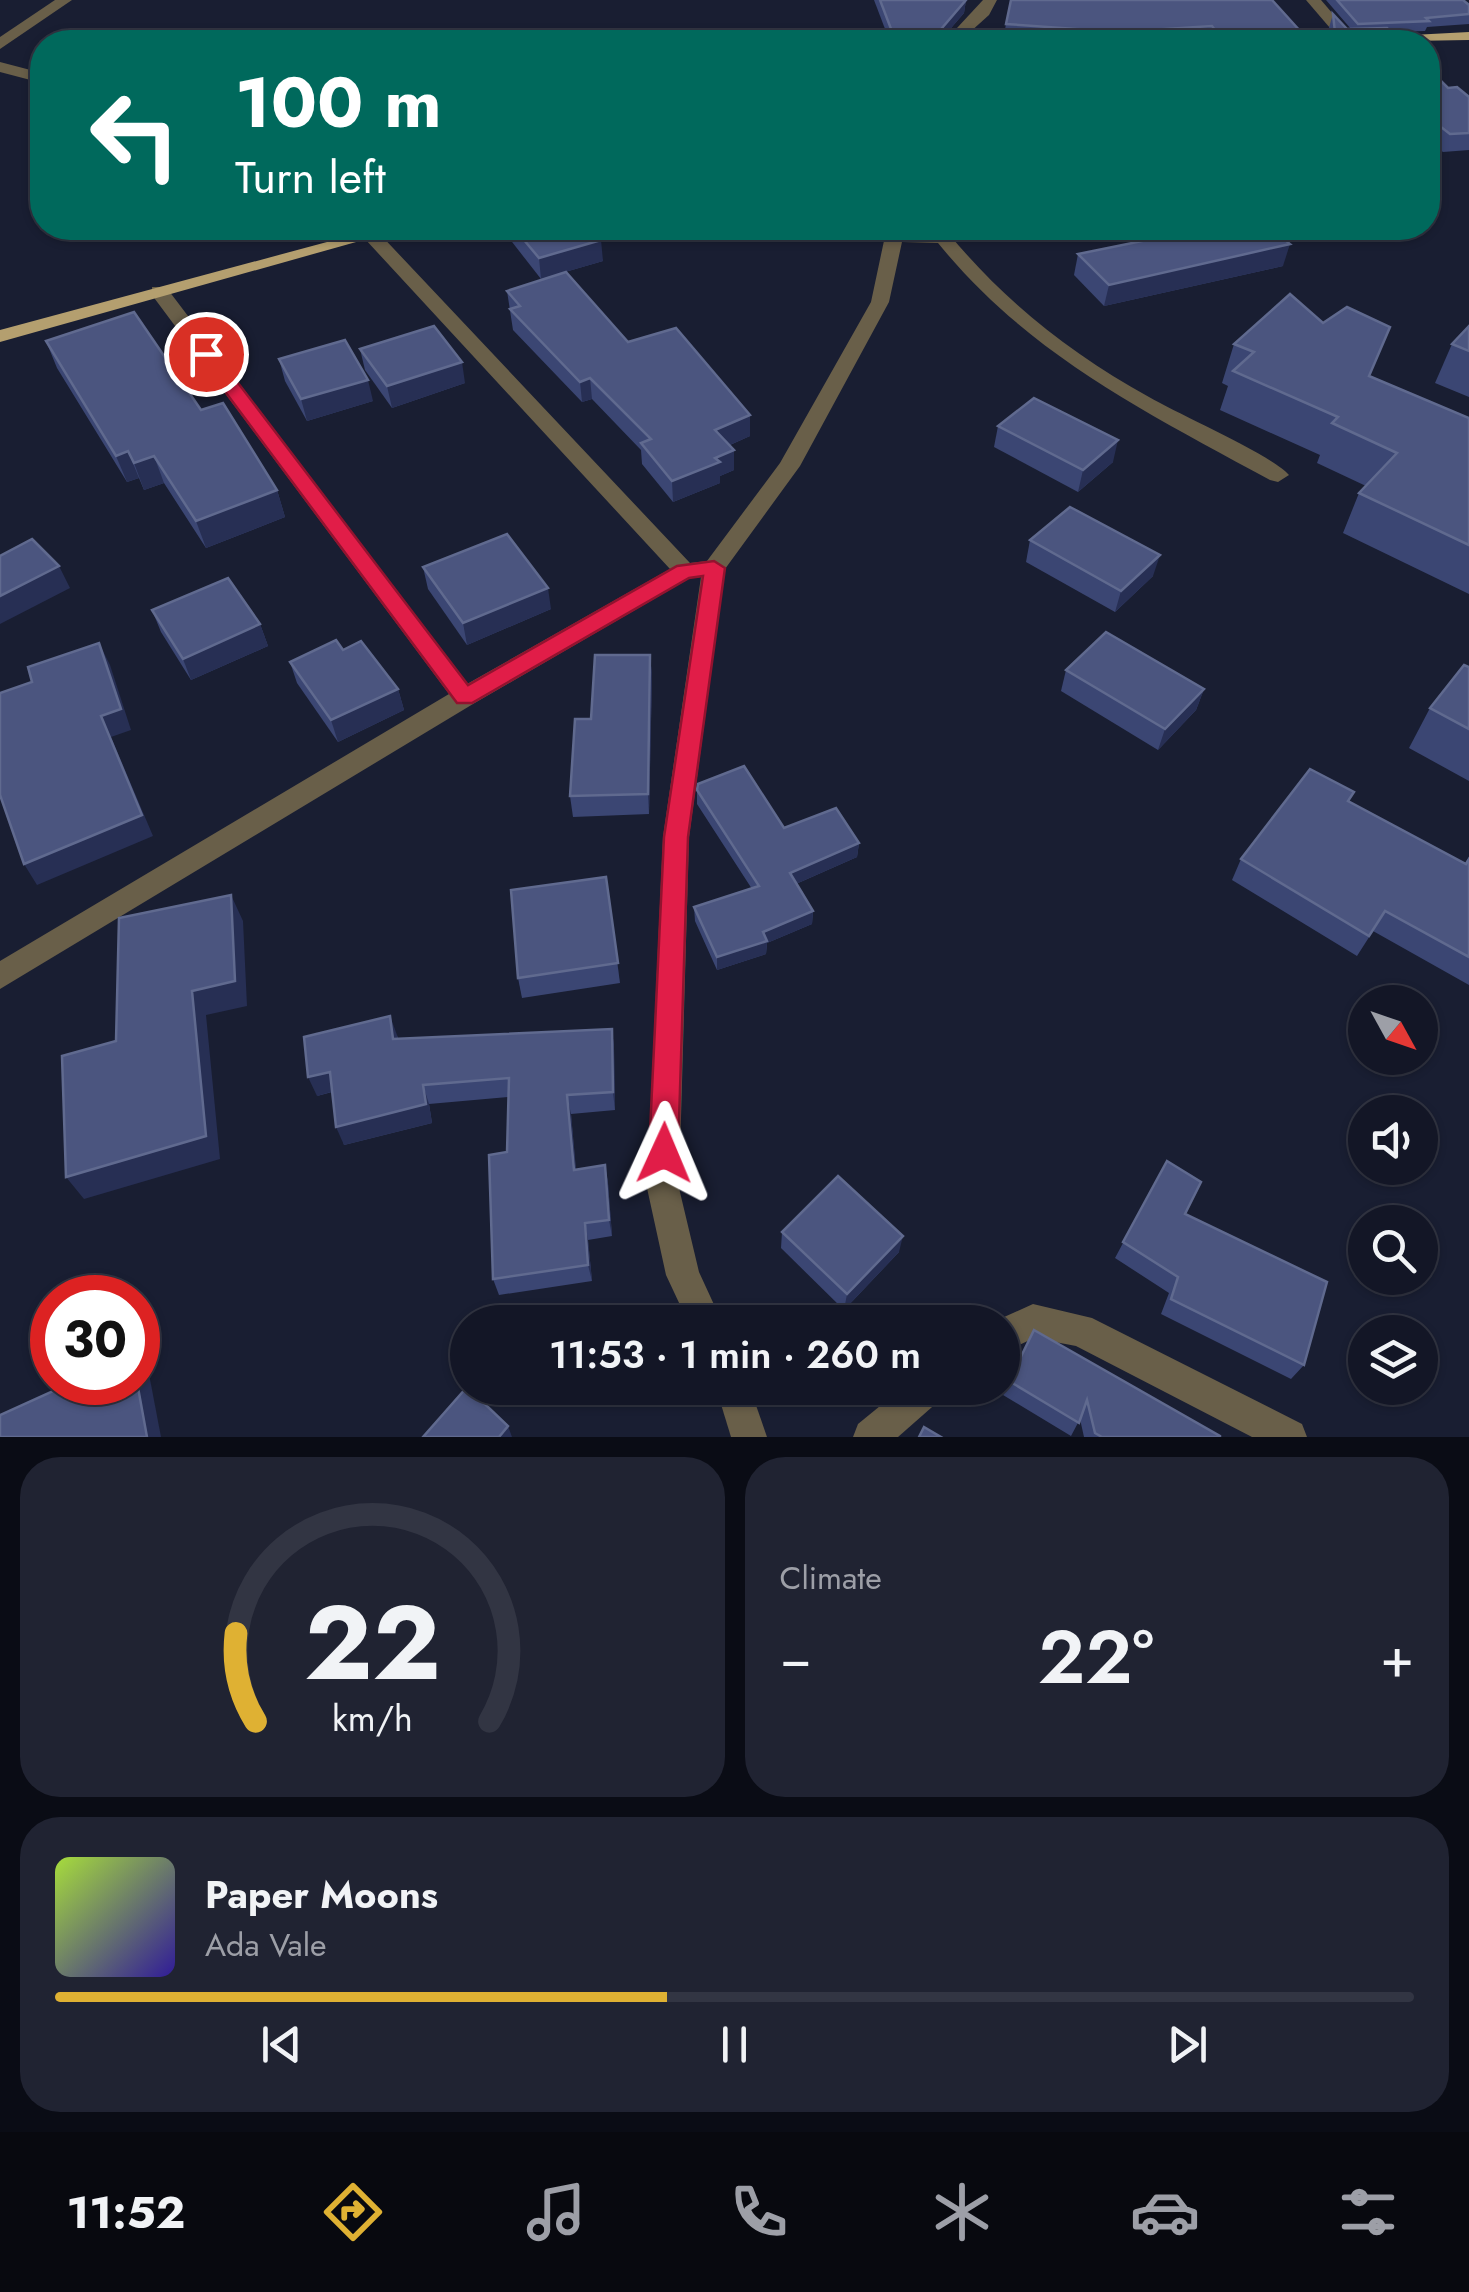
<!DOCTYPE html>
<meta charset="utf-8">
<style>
:root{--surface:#131626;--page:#202332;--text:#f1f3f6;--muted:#9d9fa7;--line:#323543;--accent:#dfb133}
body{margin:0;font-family:Jost,sans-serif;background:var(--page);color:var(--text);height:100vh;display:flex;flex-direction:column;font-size:38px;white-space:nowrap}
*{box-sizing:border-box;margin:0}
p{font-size:32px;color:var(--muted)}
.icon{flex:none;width:55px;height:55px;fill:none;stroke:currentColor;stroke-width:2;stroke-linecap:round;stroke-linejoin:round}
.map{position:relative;height:1437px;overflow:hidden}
.details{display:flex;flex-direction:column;gap:20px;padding:20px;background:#0a0c15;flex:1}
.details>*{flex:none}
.banner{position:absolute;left:30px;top:30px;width:1410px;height:210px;border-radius:40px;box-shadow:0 2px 8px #0004,0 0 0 2px var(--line);background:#00695c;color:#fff;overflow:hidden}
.needle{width:65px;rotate:130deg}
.tools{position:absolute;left:1348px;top:985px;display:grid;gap:20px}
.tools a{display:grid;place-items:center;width:90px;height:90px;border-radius:50%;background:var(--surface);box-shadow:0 2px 8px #0004,0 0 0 2px var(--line);font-size:50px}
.speed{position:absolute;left:30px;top:1275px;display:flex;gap:20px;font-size:50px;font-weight:700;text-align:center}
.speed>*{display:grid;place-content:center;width:130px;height:130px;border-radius:50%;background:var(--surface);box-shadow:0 2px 8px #0004,0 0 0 2px var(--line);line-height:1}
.speed .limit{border:15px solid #d22;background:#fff;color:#111}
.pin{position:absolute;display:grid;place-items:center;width:85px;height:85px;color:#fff;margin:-42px;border:5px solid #fff;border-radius:50%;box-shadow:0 2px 10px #0007}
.me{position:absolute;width:110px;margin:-55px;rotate:1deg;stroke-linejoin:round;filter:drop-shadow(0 0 8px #0008)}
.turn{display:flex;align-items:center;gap:35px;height:210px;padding:0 40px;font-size:45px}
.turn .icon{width:130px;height:130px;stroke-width:2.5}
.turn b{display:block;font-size:70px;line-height:85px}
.big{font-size:75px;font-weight:600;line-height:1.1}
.details .tile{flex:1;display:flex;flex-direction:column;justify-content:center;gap:15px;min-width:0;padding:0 35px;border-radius:40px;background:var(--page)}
.details .dial{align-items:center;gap:0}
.dial svg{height:260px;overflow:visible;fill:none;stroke:var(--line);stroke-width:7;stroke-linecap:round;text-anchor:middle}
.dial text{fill:var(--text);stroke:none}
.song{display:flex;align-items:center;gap:30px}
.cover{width:120px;height:120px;border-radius:15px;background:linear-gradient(135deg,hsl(80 70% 55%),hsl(250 70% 35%))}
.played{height:10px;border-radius:5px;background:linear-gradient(90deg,var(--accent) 45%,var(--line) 45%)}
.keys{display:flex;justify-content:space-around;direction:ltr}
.heat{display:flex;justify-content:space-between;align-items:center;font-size:55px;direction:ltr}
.details .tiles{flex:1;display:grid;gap:20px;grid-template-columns:1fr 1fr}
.tile:last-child{grid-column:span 2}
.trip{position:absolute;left:450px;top:1305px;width:570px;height:100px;border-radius:50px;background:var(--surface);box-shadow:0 2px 8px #0004,0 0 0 2px var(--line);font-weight:600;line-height:100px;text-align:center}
.tabs{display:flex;height:160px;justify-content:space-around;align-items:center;background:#08090f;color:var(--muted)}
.tabs .icon{width:70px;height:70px}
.tabs .selected{color:var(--accent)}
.tabs b{font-size:45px;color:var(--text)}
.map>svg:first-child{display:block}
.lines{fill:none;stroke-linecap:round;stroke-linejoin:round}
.minor{fill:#695f49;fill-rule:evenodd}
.primary{fill:#b49f6f;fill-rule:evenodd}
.wall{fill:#3b4673}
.shaded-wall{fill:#272f54}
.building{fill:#4b557f;stroke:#606a8f;stroke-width:2.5}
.route{fill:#e11d48;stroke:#92132f;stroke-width:2.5}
</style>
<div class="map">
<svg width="1469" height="1437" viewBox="0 0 1469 1437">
<rect width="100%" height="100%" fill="#191e32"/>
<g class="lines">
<g class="minor">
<polygon points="55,0 72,0 0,49 0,37"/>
<polygon points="983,0 997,0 989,15 959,42 944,42"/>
<polygon points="1306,0 1321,0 1357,42 1342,42"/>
<polygon points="0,62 42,73 42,83 0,72"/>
<path d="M883,228L949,234C1006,303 1072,354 1149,397C1178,414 1272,455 1289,475L1278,482L1270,480C1146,412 1029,355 938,243L902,242L889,302L800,466L725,569L689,837L679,1188L699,1272L722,1322H688L666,1275L647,1188L663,837L701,577L690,578L473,704L0,989V961L449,694L152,295V287H166L467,684L670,569L365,239V231H377L690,563L707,561L780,463L871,302L885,236Z"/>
<polygon points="1033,1304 1092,1318 1302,1424 1307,1437 1252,1437 1076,1346 1034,1338 1002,1353 1002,1322 993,1322"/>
<polygon points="716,1388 750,1388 767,1437 731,1437"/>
<polygon points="902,1388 945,1388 940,1400 898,1437 853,1437 858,1424"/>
</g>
<g class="primary">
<polygon points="1469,32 1469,40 1348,42 1355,38"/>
<polygon points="379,228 406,228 0,342 0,330"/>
</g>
</g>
<g class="wall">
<polygon points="874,0 966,0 964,13 939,42 890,42"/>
<polygon points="1272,0 1310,42 1213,42 1209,37 1106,42 1004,35 1006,24"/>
<polygon points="1326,0 1463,0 1469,5 1469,24 1427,27 1425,31 1391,32 1402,42 1329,42 1328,31 1333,14 1347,29 1351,29"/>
<polygon points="1428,68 1448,88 1469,97 1469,150 1443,152 1428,140"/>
<polygon points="504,228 590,228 603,261 541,279 505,233"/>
<polygon points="1078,254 1283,266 1104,306 1074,275"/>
<polygon points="507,291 628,342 750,436 730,445 734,470 720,476 720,483 673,502 642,464 641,450 592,399 582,402 513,330"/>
<polygon points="1469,326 1469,397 1435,383 1452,344"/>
<polygon points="46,341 201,410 277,490 285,517 206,548 164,483 144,490 139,478 127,482 57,368"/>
<polygon points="1234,344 1371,376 1469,418 1469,594 1343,533 1359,493 1366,486 1317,463 1320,455 1220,410 1228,386 1222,383"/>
<polygon points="360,349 465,383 392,408 365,370"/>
<polygon points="279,359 373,401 307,421 285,381"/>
<polygon points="998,426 1113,462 1078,492 994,447"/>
<polygon points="1030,540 1153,576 1115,612 1026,562"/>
<polygon points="423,567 551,609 467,645 428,589"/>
<polygon points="152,610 260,624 268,646 191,680 161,632"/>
<polygon points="343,650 398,689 404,710 338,742 297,683 290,662"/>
<polygon points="650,655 652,676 649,814 573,817 570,796 591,719"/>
<polygon points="1469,667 1469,781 1409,748 1430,708"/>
<polygon points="1066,670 1204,689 1196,710 1158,750 1061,691"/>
<polygon points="697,790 784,828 859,843 857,857 796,884 813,911 812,924 767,943 766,954 717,970 695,921 694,907 752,889 697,804"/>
<polygon points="1349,802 1465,863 1469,857 1469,985 1373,931 1357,956 1232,880 1241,859"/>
<polygon points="606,877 620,983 522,998 518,978"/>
<polygon points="612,1029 614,1048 615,1110 571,1114 576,1170 605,1165 608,1183 612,1236 588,1240 592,1281 499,1295 493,1279 507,1152 508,1097 429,1104 432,1123 344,1145 332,1092 317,1096 397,1035 398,1039"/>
<polygon points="1167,1161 1185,1214 1304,1365 1291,1379 1161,1314 1169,1293 1115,1258"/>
<polygon points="782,1232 899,1252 844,1310 781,1248"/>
<polygon points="1034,1330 1220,1437 1084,1437 1080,1419 1071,1436 1003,1395"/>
</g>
<g class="shaded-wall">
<polygon points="966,0 964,13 939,42 930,42"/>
<polygon points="601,240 603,261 541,279 539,258"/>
<polygon points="1290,244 1283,266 1104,306 1109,285"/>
<polygon points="462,362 465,383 392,408 387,386"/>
<polygon points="590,378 592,399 582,402 580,382"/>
<polygon points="368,380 373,401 307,421 301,399"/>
<polygon points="750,415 750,436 716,451 715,430"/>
<polygon points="1118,440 1113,462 1078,492 1083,470"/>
<polygon points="734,450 734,470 720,476 720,483 673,502 672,481 715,458"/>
<polygon points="128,451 139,478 127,482 116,456"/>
<polygon points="154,456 164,483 144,490 134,463"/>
<polygon points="277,490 285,517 206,548 196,521"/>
<polygon points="1160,555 1153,576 1115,612 1121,591"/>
<polygon points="59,566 70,588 0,624 0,596"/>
<polygon points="548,588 551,609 467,645 463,623"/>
<polygon points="260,624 268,646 191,680 183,659"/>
<polygon points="99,643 110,665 131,730 111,737 153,836 37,885 24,864 101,716"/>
<polygon points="650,655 652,676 649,814 648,794"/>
<polygon points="398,689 404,710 338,742 331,720"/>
<polygon points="1204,689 1196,710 1158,750 1165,729"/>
<polygon points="859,843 857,857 789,887 790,873"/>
<polygon points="231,895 243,921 247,1006 206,1015 220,1159 84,1199 66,1177 192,991"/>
<polygon points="813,911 812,924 767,943 766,954 717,970 717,957 763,932"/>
<polygon points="390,1016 397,1035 399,1058 393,1039"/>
<polygon points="612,1029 614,1048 615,1110 613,1092"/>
<polygon points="330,1072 338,1090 317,1096 308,1077"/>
<polygon points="423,1085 429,1104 432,1123 344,1145 336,1127"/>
<polygon points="567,1095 571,1114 577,1187 574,1170"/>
<polygon points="605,1165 608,1183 612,1236 609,1220"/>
<polygon points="585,1223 588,1240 592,1281 588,1265"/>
<polygon points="903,1236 899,1252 844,1310 847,1294"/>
<polygon points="138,1362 149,1374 161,1437 147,1437 137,1382"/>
<polygon points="508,1426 512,1437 499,1437"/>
</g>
<g class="building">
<polygon points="880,0 966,0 930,42 896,42"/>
<polygon points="1011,0 1272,0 1310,42 1224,42 1212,26 1118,32 1006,24"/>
<polygon points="1337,0 1463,0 1469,5 1469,14 1426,18 1429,21 1358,24"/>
<polygon points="1333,14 1347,29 1387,28 1402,42 1336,42"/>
<polygon points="1428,68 1448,88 1457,87 1469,97 1469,133 1450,134 1428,117"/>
<polygon points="514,228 590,228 601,240 539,258"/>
<polygon points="1206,228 1270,228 1290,244 1109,285 1078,254"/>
<polygon points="566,272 628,342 676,328 750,415 715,430 734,450 715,458 720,462 672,481 641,443 651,439 590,378 580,382 510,309 520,306 507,291"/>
<polygon points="1290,294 1323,323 1347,307 1390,327 1369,376 1469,418 1469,545 1359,493 1397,453 1332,423 1338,417 1233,371 1254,352 1234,344"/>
<polygon points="134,312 201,410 223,403 277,490 196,521 154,456 134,463 128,451 116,456 46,341"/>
<polygon points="434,326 462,362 387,386 360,349"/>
<polygon points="1469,326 1469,351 1452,344"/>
<polygon points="345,340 368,380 301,399 279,359"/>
<polygon points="1034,398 1118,440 1083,470 998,426"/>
<polygon points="1070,507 1160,555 1121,591 1030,540"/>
<polygon points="507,534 548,588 463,623 423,567"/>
<polygon points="32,539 59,566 0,596 0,556"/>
<polygon points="228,578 260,624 183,659 152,610"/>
<polygon points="1106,632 1204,689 1165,729 1066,670"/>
<polygon points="336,640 343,650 361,641 398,689 331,720 290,662"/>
<polygon points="99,643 121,709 101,716 142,815 24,864 0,795 0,693 32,682 28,667"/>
<polygon points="595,655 650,655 648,794 570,796 575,719 591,719"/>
<polygon points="1464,665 1469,667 1469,729 1430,708"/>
<polygon points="744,766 784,828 836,808 859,843 790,873 813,911 763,932 767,941 717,957 694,907 759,886 697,790 698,784"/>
<polygon points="1310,769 1354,792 1348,801 1466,864 1469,859 1469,957 1385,911 1369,936 1241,859"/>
<polygon points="606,877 618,963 518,978 511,890"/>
<polygon points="231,895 235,981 192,991 206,1136 66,1177 62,1056 116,1041 119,918"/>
<polygon points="390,1016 393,1039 612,1029 613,1092 567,1095 574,1170 605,1165 609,1220 585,1223 588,1265 493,1279 489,1155 507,1152 509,1078 423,1085 426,1104 336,1127 330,1072 308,1077 304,1037"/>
<polygon points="1167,1161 1201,1182 1185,1214 1327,1282 1304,1365 1171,1299 1178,1277 1123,1242"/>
<polygon points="838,1176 903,1236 847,1294 782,1232"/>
<polygon points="1034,1330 1220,1436 1220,1437 1102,1437 1095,1433 1087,1400 1079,1423 1009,1381"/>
<polygon points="73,1382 137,1382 147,1437 0,1437 0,1415"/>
<polygon points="467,1387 508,1426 499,1437 423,1437"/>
<polygon points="924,1427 941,1437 919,1437"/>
</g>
<polygon class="route" points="206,348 213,350 468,685 677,566 714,561 725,568 688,837 678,1153 674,1163 664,1167 654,1163 649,1153 664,837 703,576 689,578 472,703 457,703 200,358 197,354"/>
</svg>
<div class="tools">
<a><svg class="needle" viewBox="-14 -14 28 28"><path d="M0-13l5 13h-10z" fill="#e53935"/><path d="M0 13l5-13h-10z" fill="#9d9fa7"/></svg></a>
<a><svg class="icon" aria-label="sound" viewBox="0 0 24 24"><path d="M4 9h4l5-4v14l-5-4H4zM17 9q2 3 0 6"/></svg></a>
<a><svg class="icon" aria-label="search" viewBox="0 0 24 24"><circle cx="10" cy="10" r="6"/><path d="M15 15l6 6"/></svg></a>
<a><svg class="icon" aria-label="layers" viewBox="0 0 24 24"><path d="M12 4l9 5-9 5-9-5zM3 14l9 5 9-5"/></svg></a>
</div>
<div class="speed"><div class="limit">30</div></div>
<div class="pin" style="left:206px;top:354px;background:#d93025"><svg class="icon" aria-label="arrive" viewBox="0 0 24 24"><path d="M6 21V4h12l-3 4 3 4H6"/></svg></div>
<svg class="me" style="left:664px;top:1153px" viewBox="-20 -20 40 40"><path d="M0-17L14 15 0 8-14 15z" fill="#e11d48" stroke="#fff" stroke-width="4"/></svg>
<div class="trip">11:53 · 1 min · 260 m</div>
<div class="banner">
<div class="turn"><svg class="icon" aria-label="left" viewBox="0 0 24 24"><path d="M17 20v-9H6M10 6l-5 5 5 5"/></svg><div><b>100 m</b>Turn left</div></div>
</div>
</div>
<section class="details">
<div class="tiles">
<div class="tile dial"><svg viewBox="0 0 100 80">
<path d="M14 69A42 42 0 1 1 86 69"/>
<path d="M14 69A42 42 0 0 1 8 42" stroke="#dfb133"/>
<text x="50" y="56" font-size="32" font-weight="700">22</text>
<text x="50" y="72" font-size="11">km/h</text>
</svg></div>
<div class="tile"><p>Climate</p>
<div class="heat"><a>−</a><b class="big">22°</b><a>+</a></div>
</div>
<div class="tile">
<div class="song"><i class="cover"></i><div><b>Paper Moons</b><p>Ada Vale</p></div></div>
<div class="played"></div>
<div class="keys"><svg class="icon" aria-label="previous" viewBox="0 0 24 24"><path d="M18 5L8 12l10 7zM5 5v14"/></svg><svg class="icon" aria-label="pause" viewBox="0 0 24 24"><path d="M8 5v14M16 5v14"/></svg><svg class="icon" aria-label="next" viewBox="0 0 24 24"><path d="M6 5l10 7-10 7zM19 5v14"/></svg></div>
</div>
</div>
</section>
<nav class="tabs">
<b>11:52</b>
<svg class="icon selected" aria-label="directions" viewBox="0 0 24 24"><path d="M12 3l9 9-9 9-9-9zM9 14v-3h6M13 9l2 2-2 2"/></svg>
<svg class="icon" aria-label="music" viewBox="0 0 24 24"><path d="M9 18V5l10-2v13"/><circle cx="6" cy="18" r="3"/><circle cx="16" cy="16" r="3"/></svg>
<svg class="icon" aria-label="phone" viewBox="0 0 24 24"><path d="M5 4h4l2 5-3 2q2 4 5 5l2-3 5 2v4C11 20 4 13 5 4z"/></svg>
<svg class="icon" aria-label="climate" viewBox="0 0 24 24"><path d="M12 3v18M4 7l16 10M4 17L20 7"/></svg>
<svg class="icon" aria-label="car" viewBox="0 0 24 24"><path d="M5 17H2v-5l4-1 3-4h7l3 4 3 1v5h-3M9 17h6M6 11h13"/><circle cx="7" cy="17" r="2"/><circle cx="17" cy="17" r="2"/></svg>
<svg class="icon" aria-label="filters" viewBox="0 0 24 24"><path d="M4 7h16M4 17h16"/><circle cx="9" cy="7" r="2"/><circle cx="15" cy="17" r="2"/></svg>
</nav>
